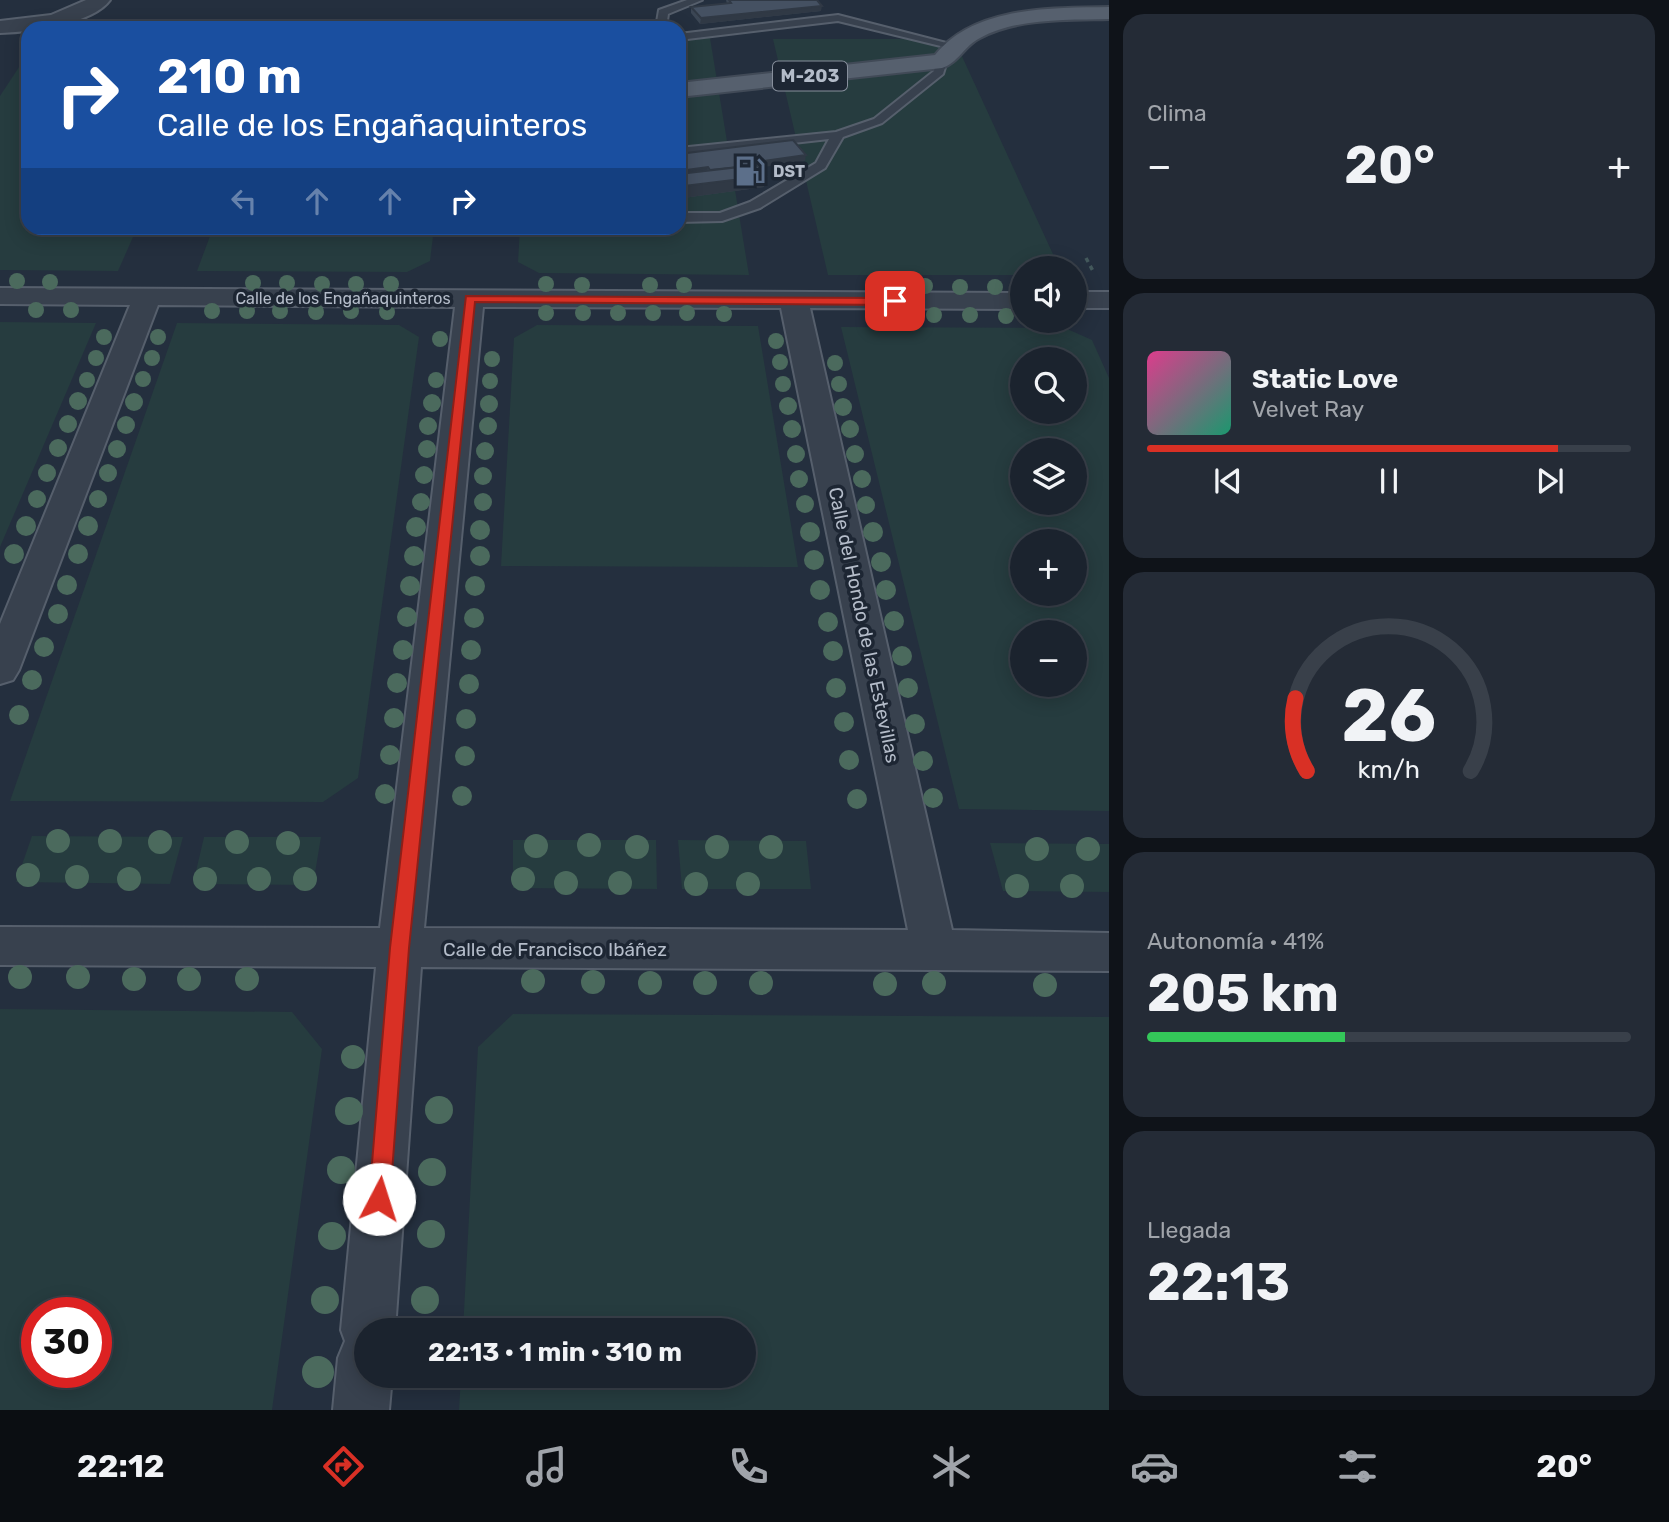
<!DOCTYPE html>
<html lang="es">
<meta charset="utf-8">
<style>
:root{--surface:#1b232e;--page:#242b36;--text:#f1f3f6;--muted:#a0a4aa;--line:#39404a;--accent:#d93025}
body{margin:0;font-family:Rubik,sans-serif;background:var(--page);color:var(--text);height:100vh;display:flex;flex-direction:column;font-size:26px;white-space:nowrap}
*{box-sizing:border-box;margin:0}
p{font-size:23px;color:var(--muted)}
.icon{flex:none;width:38px;height:38px;fill:none;stroke:currentColor;stroke-width:2;stroke-linecap:round;stroke-linejoin:round}
.map{position:relative;flex:1;overflow:hidden}
.panel{display:flex;flex-direction:column;gap:14px;padding:14px;background:#0f1319;width:560px}
.panel>*{flex:none}
.banner{position:absolute;left:21px;top:21px;width:665px;height:214px;border-radius:21px;box-shadow:0 4px 18px #0003,0 0 0 2px var(--line);background:#1a4fa0;color:#fff;overflow:hidden}
.controls{position:absolute;left:1010px;top:256px;display:grid;gap:14px}
.controls a{display:grid;place-items:center;width:77px;height:77px;border-radius:50%;background:var(--surface);box-shadow:0 4px 18px #0003,0 0 0 2px var(--line);font-size:35px}
.speed{position:absolute;left:21px;top:1297px;display:flex;gap:14px;font-size:35px;font-weight:700;text-align:center}
.speed>*{display:grid;place-content:center;width:91px;height:91px;border-radius:50%;background:var(--surface);box-shadow:0 4px 18px #0003,0 0 0 2px var(--line);line-height:1}
.speed .limit{border:10px solid #d22;background:#fff;color:#111}
.pin{position:absolute;display:grid;place-items:center;width:60px;height:60px;color:#fff;margin:-30px;border-radius:14px;box-shadow:0 4px 10px #0006}
.me{position:absolute;width:77px;margin:-38px;rotate:5deg;stroke-linejoin:round;filter:drop-shadow(0 0 5px #0008)}
.turn{display:flex;align-items:center;gap:24px;height:147px;padding:0 21px;font-size:32px}
.turn .icon{width:91px;height:91px;stroke-width:2.5}
.turn b{display:block;font-size:49px;line-height:60px}
.lanes{display:flex;align-items:center;height:66px;padding:0 21px;background:#0003;justify-content:center;gap:35px;direction:ltr}
.lanes .off{opacity:.35}
.big{font-size:52px;font-weight:700;line-height:1.1}
.panel .widget{flex:1;display:flex;flex-direction:column;justify-content:center;gap:10px;min-width:0;padding:0 24px;border-radius:21px;background:var(--page)}
.panel .dial{align-items:center;gap:0}
.dial svg{height:182px;overflow:visible;fill:none;stroke:var(--line);stroke-width:7;stroke-linecap:round;text-anchor:middle}
.dial text{fill:var(--text);stroke:none}
.song{display:flex;align-items:center;gap:21px}
.cover{width:84px;height:84px;border-radius:10px;background:linear-gradient(135deg,hsl(330 70% 55%),hsl(160 70% 35%))}
.played{height:7px;border-radius:4px;background:linear-gradient(90deg,var(--accent) 85%,var(--line) 85%)}
.keys{display:flex;justify-content:space-around;direction:ltr}
.heat{display:flex;justify-content:space-between;align-items:center;font-size:38px;direction:ltr}
.charge{height:10px;border-radius:5px;background:linear-gradient(90deg,#34c759 41%,var(--line) 0)}
.trip{position:absolute;left:354px;top:1318px;width:402px;height:70px;border-radius:35px;background:var(--surface);box-shadow:0 4px 18px #0003,0 0 0 2px var(--line);font-weight:700;line-height:70px;text-align:center}
.menu{display:flex;height:112px;justify-content:space-around;align-items:center;background:#0b0e12;color:var(--muted)}
.menu .icon{width:49px;height:49px}
.menu .on{color:var(--accent)}
.menu b{font-size:32px;color:var(--text)}
main{display:flex;flex:1;min-height:0}
.map>svg:first-child{display:block}
.green{fill:#263c3f;fill-rule:evenodd}
.lines{fill:none;stroke-linecap:round;stroke-linejoin:round}
.service-casing{stroke:#565f6c;stroke-width:4}
.minor-casing{stroke:#565f6c;stroke-width:4}
.primary-casing{stroke:#414a57;stroke-width:4}
.path{stroke:#44595c;stroke-width:3.5;stroke-dasharray:4.5 4.5;stroke-linecap:butt}
.service{fill:#38414e;fill-rule:evenodd}
.minor{fill:#38414e;fill-rule:evenodd}
.primary{fill:#56606e;fill-rule:evenodd}
.tree{fill:#4b6a5d}
.wall{fill:#3b4654}
.shaded-wall{fill:#303945}
.building{fill:#455162;stroke:#303945;stroke-width:2}
.route{fill:#d93025;stroke:#8d1f18;stroke-width:2}
.labels{text-anchor:middle;dominant-baseline:central;stroke-width:7;stroke-linejoin:round;paint-order:stroke}
.far-poi-label{font-size:16px;font-weight:bold;fill:#b4bcc9;stroke:#1d2633;text-anchor:start}
.far-street-label{font-size:16px;fill:#b4bcc9;stroke:#1d2633}
.shield{fill:#1d2633;stroke:#878f9c;stroke-width:2}
.shield-label{font-size:18px;font-weight:bold;fill:#b4bcc9}
.street-label{font-size:19px;fill:#b4bcc9;stroke:#1d2633}
</style>
<main>
<div class="map">
<svg width="1109" height="1410" viewBox="0 0 1109 1410">
<rect width="100%" height="100%" fill="#242f3e"/>
<g class="green">
<polygon points="679,38 710,38 749,275 539,273 518,262 520,228 679,228"/>
<polygon points="773,39 924,39 960,52 1058,265 1052,268 1022,268 1022,275 828,275"/>
<polygon points="28,57 28,228 137,228 118,271 0,270 0,96 25,58"/>
<polygon points="213,228 434,228 430,261 407,272 197,271"/>
<polygon points="0,322 96,323 0,547"/>
<polygon points="177,323 399,325 419,337 358,778 323,802 10,801"/>
<polygon points="537,325 758,326 798,567 501,566 514,338"/>
<path d="M841,327L1065,328L1092,340L1109,378V811L959,809ZM1022,359H1074V411H1022ZM1022,450H1074V502H1022ZM1022,541H1074V593H1022ZM1022,632H1074V684H1022Z"/>
<polygon points="32,836 183,837 170,884 16,882"/>
<polygon points="204,837 321,837 313,885 193,884"/>
<polygon points="513,840 656,840 657,889 513,888"/>
<polygon points="678,840 806,841 811,889 682,889"/>
<polygon points="990,843 1109,844 1109,892 1003,891"/>
<path d="M0,1009L292,1012L322,1049L272,1410H0ZM37,1312H96V1372H37Z"/>
<polygon points="513,1014 1109,1017 1109,1410 459,1410 461,1376 744,1376 744,1330 463,1330 478,1047"/>
</g>
<g class="lines">
<g class="service-casing">
<g id="service">
<polygon points="687,0 702,0 668,14 666,28 656,28 659,10"/>
<polygon points="838,15 958,46 953,49 838,21 679,40 679,34"/>
<polygon points="942,58 947,61 943,74 882,123 843,137 825,168 760,208 722,221 679,222 679,213 720,213 750,202 816,163 829,139 679,156 679,148 836,132 874,119 934,71 937,61"/>
</g>
</g>
<g class="minor-casing">
<g id="minor">
<path d="M86,0H110C92,25 27,32 0,33V21L51,15Z"/>
<path d="M0,288L1022,293V309L810,308L952,930L1109,933V971L421,967L395,1330H366V1376H392L389,1410H333L338,1358L345,1341L341,1330L376,967L0,965V927L380,928L455,307L158,305L19,670L13,680L0,684V624L130,305L0,304ZM483,307L781,308L908,930L424,928Z"/>
<rect x="1074" y="292" width="35" height="16"/>
</g>
</g>
<g class="primary-casing">
<path id="primary" d="M1109,7V19C1068,20 1016,18 980,38C965,45 957,64 942,68L679,97V83L935,55C974,6 1051,8 1109,7Z"/>
</g>
<polyline class="path" points="1086,258 1093,271"/>
<use href="#service" class="service"/>
<use href="#minor" class="minor"/>
<use href="#primary" class="primary"/>
</g>
<g class="tree">
<circle cx="17" cy="281" r="8"/>
<circle cx="50" cy="282" r="8"/>
<circle cx="253" cy="283" r="8"/>
<circle cx="287" cy="283" r="8"/>
<circle cx="322" cy="284" r="8"/>
<circle cx="356" cy="284" r="8"/>
<circle cx="391" cy="284" r="8"/>
<circle cx="546" cy="284" r="8"/>
<circle cx="582" cy="285" r="8"/>
<circle cx="650" cy="285" r="8"/>
<circle cx="684" cy="285" r="8"/>
<circle cx="891" cy="286" r="8"/>
<circle cx="925" cy="286" r="8"/>
<circle cx="960" cy="287" r="8"/>
<circle cx="995" cy="287" r="8"/>
<circle cx="36" cy="310" r="8"/>
<circle cx="71" cy="310" r="8"/>
<circle cx="212" cy="311" r="8"/>
<circle cx="247" cy="311" r="8"/>
<circle cx="280" cy="311" r="8"/>
<circle cx="351" cy="311" r="8"/>
<circle cx="316" cy="312" r="8"/>
<circle cx="387" cy="312" r="8"/>
<circle cx="546" cy="313" r="8"/>
<circle cx="583" cy="313" r="8"/>
<circle cx="618" cy="313" r="8"/>
<circle cx="653" cy="313" r="8"/>
<circle cx="687" cy="313" r="8"/>
<circle cx="724" cy="314" r="8"/>
<circle cx="899" cy="315" r="8"/>
<circle cx="934" cy="315" r="8"/>
<circle cx="970" cy="315" r="8"/>
<circle cx="1006" cy="316" r="8"/>
<circle cx="104" cy="337" r="8"/>
<circle cx="158" cy="337" r="8"/>
<circle cx="440" cy="339" r="8"/>
<circle cx="776" cy="341" r="8"/>
<circle cx="96" cy="358" r="8"/>
<circle cx="152" cy="358" r="8"/>
<circle cx="492" cy="359" r="8"/>
<circle cx="780" cy="362" r="8"/>
<circle cx="835" cy="363" r="8"/>
<circle cx="143" cy="379" r="8"/>
<circle cx="87" cy="380" r="8"/>
<circle cx="436" cy="380" r="8"/>
<circle cx="490" cy="381" r="8"/>
<circle cx="783" cy="384" r="8"/>
<circle cx="839" cy="384" r="8"/>
<circle cx="78" cy="401" r="9"/>
<circle cx="134" cy="402" r="9"/>
<circle cx="432" cy="403" r="9"/>
<circle cx="489" cy="404" r="9"/>
<circle cx="788" cy="406" r="9"/>
<circle cx="843" cy="407" r="9"/>
<circle cx="68" cy="424" r="9"/>
<circle cx="126" cy="425" r="9"/>
<circle cx="428" cy="426" r="9"/>
<circle cx="488" cy="426" r="9"/>
<circle cx="792" cy="429" r="9"/>
<circle cx="850" cy="429" r="9"/>
<circle cx="58" cy="448" r="9"/>
<circle cx="117" cy="449" r="9"/>
<circle cx="427" cy="449" r="9"/>
<circle cx="485" cy="451" r="9"/>
<circle cx="796" cy="454" r="9"/>
<circle cx="855" cy="454" r="9"/>
<circle cx="47" cy="473" r="9"/>
<circle cx="108" cy="473" r="9"/>
<circle cx="424" cy="475" r="9"/>
<circle cx="483" cy="476" r="9"/>
<circle cx="799" cy="479" r="9"/>
<circle cx="862" cy="479" r="9"/>
<circle cx="37" cy="499" r="9"/>
<circle cx="98" cy="499" r="9"/>
<circle cx="421" cy="502" r="9"/>
<circle cx="483" cy="502" r="9"/>
<circle cx="805" cy="504" r="9"/>
<circle cx="866" cy="505" r="9"/>
<circle cx="26" cy="526" r="10"/>
<circle cx="88" cy="526" r="10"/>
<circle cx="416" cy="527" r="10"/>
<circle cx="480" cy="530" r="10"/>
<circle cx="810" cy="532" r="10"/>
<circle cx="873" cy="532" r="10"/>
<circle cx="14" cy="554" r="10"/>
<circle cx="78" cy="554" r="10"/>
<circle cx="414" cy="556" r="10"/>
<circle cx="480" cy="556" r="10"/>
<circle cx="814" cy="560" r="10"/>
<circle cx="881" cy="562" r="10"/>
<circle cx="67" cy="585" r="10"/>
<circle cx="410" cy="586" r="10"/>
<circle cx="475" cy="586" r="10"/>
<circle cx="820" cy="590" r="10"/>
<circle cx="886" cy="590" r="10"/>
<circle cx="58" cy="614" r="10"/>
<circle cx="407" cy="617" r="10"/>
<circle cx="474" cy="618" r="10"/>
<circle cx="894" cy="621" r="10"/>
<circle cx="828" cy="622" r="10"/>
<circle cx="44" cy="647" r="10"/>
<circle cx="403" cy="650" r="10"/>
<circle cx="471" cy="650" r="10"/>
<circle cx="833" cy="651" r="10"/>
<circle cx="902" cy="656" r="10"/>
<circle cx="32" cy="680" r="10"/>
<circle cx="397" cy="683" r="10"/>
<circle cx="469" cy="684" r="10"/>
<circle cx="836" cy="688" r="10"/>
<circle cx="908" cy="688" r="10"/>
<circle cx="19" cy="715" r="10"/>
<circle cx="394" cy="718" r="10"/>
<circle cx="466" cy="719" r="10"/>
<circle cx="844" cy="722" r="10"/>
<circle cx="915" cy="724" r="10"/>
<circle cx="390" cy="755" r="10"/>
<circle cx="465" cy="756" r="10"/>
<circle cx="849" cy="760" r="10"/>
<circle cx="923" cy="761" r="10"/>
<circle cx="385" cy="794" r="10"/>
<circle cx="462" cy="796" r="10"/>
<circle cx="933" cy="798" r="10"/>
<circle cx="857" cy="799" r="10"/>
<circle cx="58" cy="841" r="12"/>
<circle cx="110" cy="841" r="12"/>
<circle cx="160" cy="842" r="12"/>
<circle cx="237" cy="842" r="12"/>
<circle cx="288" cy="843" r="12"/>
<circle cx="589" cy="845" r="12"/>
<circle cx="536" cy="846" r="12"/>
<circle cx="637" cy="847" r="12"/>
<circle cx="717" cy="847" r="12"/>
<circle cx="771" cy="847" r="12"/>
<circle cx="1037" cy="849" r="12"/>
<circle cx="1088" cy="849" r="12"/>
<circle cx="28" cy="875" r="12"/>
<circle cx="77" cy="877" r="12"/>
<circle cx="129" cy="879" r="12"/>
<circle cx="205" cy="879" r="12"/>
<circle cx="259" cy="879" r="12"/>
<circle cx="305" cy="879" r="12"/>
<circle cx="523" cy="879" r="12"/>
<circle cx="566" cy="883" r="12"/>
<circle cx="620" cy="883" r="12"/>
<circle cx="696" cy="884" r="12"/>
<circle cx="748" cy="884" r="12"/>
<circle cx="1017" cy="886" r="12"/>
<circle cx="1072" cy="886" r="12"/>
<circle cx="20" cy="977" r="12"/>
<circle cx="78" cy="977" r="12"/>
<circle cx="134" cy="979" r="12"/>
<circle cx="189" cy="979" r="12"/>
<circle cx="247" cy="979" r="12"/>
<circle cx="533" cy="981" r="12"/>
<circle cx="593" cy="982" r="12"/>
<circle cx="650" cy="983" r="12"/>
<circle cx="705" cy="983" r="12"/>
<circle cx="761" cy="983" r="12"/>
<circle cx="934" cy="983" r="12"/>
<circle cx="885" cy="984" r="12"/>
<circle cx="1045" cy="985" r="12"/>
<circle cx="353" cy="1057" r="12"/>
<circle cx="439" cy="1110" r="14"/>
<circle cx="349" cy="1111" r="14"/>
<circle cx="341" cy="1170" r="14"/>
<circle cx="432" cy="1172" r="14"/>
<circle cx="431" cy="1234" r="14"/>
<circle cx="332" cy="1236" r="14"/>
<circle cx="325" cy="1300" r="14"/>
<circle cx="425" cy="1300" r="14"/>
<circle cx="318" cy="1372" r="16"/>
</g>
<g class="wall">
<polygon points="726,0 817,0 821,11 700,24 691,13 691,7 727,4"/>
<polygon points="679,154 805,161 761,167 763,172 764,187 683,198 679,191"/>
</g>
<g class="shaded-wall">
<polygon points="822,6 821,11 700,24 701,18"/>
<polygon points="806,155 805,161 756,168 757,162"/>
<polygon points="708,167 707,173 679,177 679,171"/>
<polygon points="763,170 763,176 766,176 764,187 683,198 684,186 713,182"/>
</g>
<g class="building">
<polygon points="729,0 817,0 822,6 701,18 691,7 731,3"/>
<polygon points="793,140 806,155 757,162 763,170 762,170 757,165 710,170 708,167 679,171 679,154"/>
<polygon points="757,165 766,176 684,186 679,178 679,174"/>
</g>
<polygon class="route" points="466,296 895,298 901,301 895,305 475,302 409,948 390,1199 387,1206 379,1209 372,1206 369,1199 390,948"/>
<defs>
<g id="fuel-bare" transform="scale(2.415)"><path d="M-5.5-6h7V0h2V4h1.3V-2.5L3-4.5l.8-.8L6-3V5H2.5V1h-1V6h-7ZM-4.2-4.7v3.2H.2V-4.7Z" fill="#5c6f8a" stroke="#1d2633" stroke-width="2.5" paint-order="stroke"/></g>
</defs>
<g fill-rule="evenodd">
<use href="#fuel-bare" x="750" y="171"/>
</g>
<g class="labels">
<g class="far-poi-label">
<text x="773" y="171">DST</text>
</g>
<g class="far-street-label">
<text x="343" y="298">Calle de los Engañaquinteros</text>
</g>
<rect class="shield" x="773" y="61.5" width="74" height="29" rx="5"/>
<g class="shield-label">
<text x="810" y="76">M-203</text>
</g>
<g class="street-label">
<text transform="translate(864 625) rotate(78)">Calle del Hondo de las Estevillas</text>
<text x="555" y="949">Calle de Francisco Ibáñez</text>
</g>
</g>
</svg>
<div class="controls">
<a><svg class="icon" aria-label="sound" viewBox="0 0 24 24"><path d="M4 9h4l5-4v14l-5-4H4zM17 9q2 3 0 6"/></svg></a>
<a><svg class="icon" aria-label="search" viewBox="0 0 24 24"><circle cx="10" cy="10" r="6"/><path d="M15 15l6 6"/></svg></a>
<a><svg class="icon" aria-label="layers" viewBox="0 0 24 24"><path d="M12 4l9 5-9 5-9-5zM3 14l9 5 9-5"/></svg></a>
<a>+</a>
<a>−</a>
</div>
<div class="speed"><div class="limit">30</div></div>
<div class="pin" style="left:895px;top:301px;background:#d93025"><svg class="icon" aria-label="arrive" viewBox="0 0 24 24"><path d="M6 21V4h12l-3 4 3 4H6"/></svg></div>
<svg class="me" style="left:379px;top:1199px" viewBox="-20 -20 40 40"><circle r="19" fill="#fff"/><path d="M0-13L10 11 0 6-10 11z" fill="#d93025"/></svg>
<div class="trip">22:13 · 1 min · 310 m</div>
<div class="banner">
<div class="turn"><svg class="icon" aria-label="right" viewBox="0 0 24 24"><path d="M7 20v-9h11M14 6l5 5-5 5"/></svg><div><b>210 m</b>Calle de los Engañaquinteros</div></div>
<div class="lanes"><svg class="icon off" aria-label="left" viewBox="0 0 24 24"><path d="M17 20v-9H6M10 6l-5 5 5 5"/></svg><svg class="icon off" aria-label="ahead" viewBox="0 0 24 24"><path d="M12 20V5M6 11l6-6 6 6"/></svg><svg class="icon off" aria-label="ahead" viewBox="0 0 24 24"><path d="M12 20V5M6 11l6-6 6 6"/></svg><svg class="icon" aria-label="right" viewBox="0 0 24 24"><path d="M7 20v-9h11M14 6l5 5-5 5"/></svg></div>
</div>
</div>
<section class="panel">
<div class="widget"><p>Clima</p>
<div class="heat"><a>−</a><b class="big">20°</b><a>+</a></div>
</div>
<div class="widget">
<div class="song"><i class="cover"></i><div><b>Static Love</b><p>Velvet Ray</p></div></div>
<div class="played"></div>
<div class="keys"><svg class="icon" aria-label="previous" viewBox="0 0 24 24"><path d="M18 5L8 12l10 7zM5 5v14"/></svg><svg class="icon" aria-label="pause" viewBox="0 0 24 24"><path d="M8 5v14M16 5v14"/></svg><svg class="icon" aria-label="next" viewBox="0 0 24 24"><path d="M6 5l10 7-10 7zM19 5v14"/></svg></div>
</div>
<div class="widget dial"><svg viewBox="0 0 100 80">
<path d="M14 69A42 42 0 1 1 86 69"/>
<path d="M14 69A42 42 0 0 1 9 37" stroke="#d93025"/>
<text x="50" y="56" font-size="32" font-weight="700">26</text>
<text x="50" y="72" font-size="11">km/h</text>
</svg></div>
<div class="widget"><p>Autonomía · 41%</p><b class="big">205 km</b><div class="charge"></div></div>
<div class="widget"><p>Llegada</p><b class="big">22:13</b></div>
</section>
</main>
<nav class="menu">
<b>22:12</b>
<svg class="icon on" aria-label="directions" viewBox="0 0 24 24"><path d="M12 3l9 9-9 9-9-9zM9 14v-3h6M13 9l2 2-2 2"/></svg>
<svg class="icon" aria-label="music" viewBox="0 0 24 24"><path d="M9 18V5l10-2v13"/><circle cx="6" cy="18" r="3"/><circle cx="16" cy="16" r="3"/></svg>
<svg class="icon" aria-label="phone" viewBox="0 0 24 24"><path d="M5 4h4l2 5-3 2q2 4 5 5l2-3 5 2v4C11 20 4 13 5 4z"/></svg>
<svg class="icon" aria-label="climate" viewBox="0 0 24 24"><path d="M12 3v18M4 7l16 10M4 17L20 7"/></svg>
<svg class="icon" aria-label="car" viewBox="0 0 24 24"><path d="M5 17H2v-5l4-1 3-4h7l3 4 3 1v5h-3M9 17h6M6 11h13"/><circle cx="7" cy="17" r="2"/><circle cx="17" cy="17" r="2"/></svg>
<svg class="icon" aria-label="filters" viewBox="0 0 24 24"><path d="M4 7h16M4 17h16"/><circle cx="9" cy="7" r="2"/><circle cx="15" cy="17" r="2"/></svg>
<b>20°</b>
</nav>
